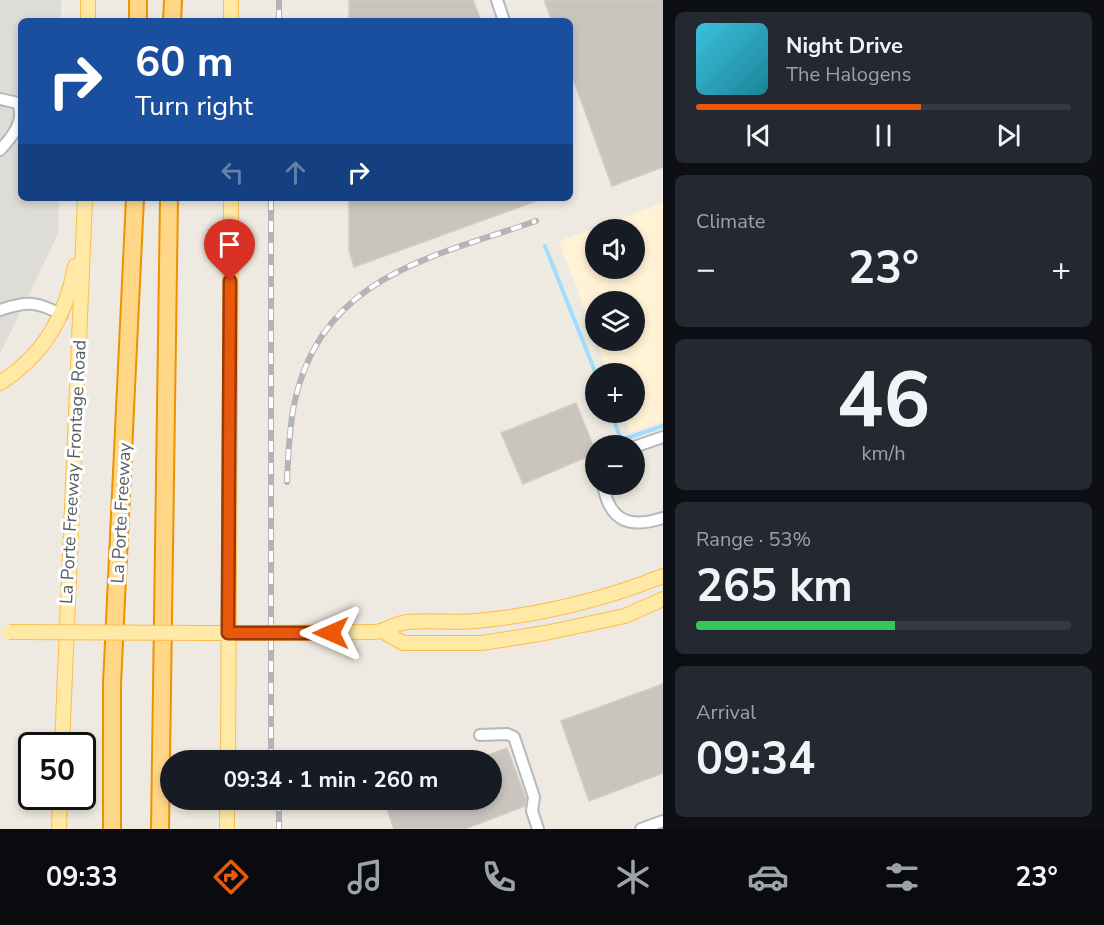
<!DOCTYPE html>
<meta charset="utf-8">
<style>
:root{--surface:#171b24;--page:#242831;--text:#f1f3f6;--muted:#9ea1a6;--line:#363941;--accent:#ea580c}
body{margin:0;font-family:"Nunito Sans",sans-serif;background:var(--page);color:var(--text);height:100vh;display:flex;flex-direction:column;font-size:22px;white-space:nowrap}
*{box-sizing:border-box;margin:0}
p{font-size:20px;color:var(--muted)}
.icon{flex:none;width:33px;height:33px;fill:none;stroke:currentColor;stroke-width:2;stroke-linecap:round;stroke-linejoin:round}
.map{position:relative;flex:1;overflow:hidden}
.side{display:flex;flex-direction:column;gap:12px;padding:12px;background:#0d0f14;width:441px}
.side>*{flex:none}
.top-card{position:absolute;left:18px;top:18px;width:555px;height:183px;border-radius:9px;box-shadow:0 3px 9px #0003;background:#1a4fa0;color:#fff;overflow:hidden}
.buttons{position:absolute;left:585px;top:219px;display:grid;gap:12px}
.buttons a{display:grid;place-items:center;width:60px;height:60px;border-radius:50%;background:var(--surface);box-shadow:0 3px 9px #0003;font-size:30px}
.speed{position:absolute;left:18px;top:732px;display:flex;gap:12px;font-size:30px;font-weight:700;text-align:center}
.speed>*{display:grid;place-content:center;width:78px;height:78px;border-radius:50%;background:var(--surface);box-shadow:0 3px 9px #0003;line-height:1}
.speed .limit{border:3px solid #111;border-radius:9px;background:#fff;color:#111}
.pin{position:absolute;display:grid;place-items:center;width:51px;height:51px;color:#fff;margin:-62px -26px;border-radius:50% 50% 50% 0;rotate:-45deg;box-shadow:0 0 6px #0007}
.pin .icon{rotate:45deg}
.me{position:absolute;width:66px;margin:-33px;rotate:270deg;stroke-linejoin:round;filter:drop-shadow(0 0 4px #0008)}
.turn{display:flex;align-items:center;gap:21px;height:126px;padding:0 18px;font-size:27px}
.turn .icon{width:78px;height:78px;stroke-width:2.5}
.turn b{display:block;font-size:42px;line-height:51px}
.lanes{display:flex;align-items:center;height:57px;padding:0 18px;background:#0003;justify-content:center;gap:30px;direction:ltr}
.lanes .off{opacity:.35}
.big{font-size:45px;font-weight:700;line-height:1.1}
.side .tile{flex:1;display:flex;flex-direction:column;justify-content:center;gap:9px;min-width:0;padding:0 21px;border-radius:9px;background:var(--page)}
.side .dial{align-items:center;gap:0}
.dial b{font-size:78px;line-height:1}
.song{display:flex;align-items:center;gap:18px}
.cover{width:72px;height:72px;border-radius:9px;background:linear-gradient(135deg,hsl(190 70% 55%),hsl(190 70% 35%))}
.played{height:6px;border-radius:3px;background:linear-gradient(90deg,var(--accent) 60%,var(--line) 60%)}
.keys{display:flex;justify-content:space-around;direction:ltr}
.heat{display:flex;justify-content:space-between;align-items:center;font-size:33px;direction:ltr}
.charge{height:9px;border-radius:4px;background:linear-gradient(90deg,#34c759 53%,var(--line) 0)}
.trip{position:absolute;left:160px;top:750px;width:342px;height:60px;border-radius:30px;background:var(--surface);box-shadow:0 3px 9px #0003;font-weight:700;line-height:60px;text-align:center}
.dock{display:flex;height:96px;justify-content:space-around;align-items:center;background:#090b0e;color:var(--muted)}
.dock .icon{width:42px;height:42px}
.dock .active{color:var(--accent)}
.dock b{font-size:27px;color:var(--text)}
main{display:flex;flex:1;min-height:0}
.map>svg:first-child{display:block}
.commercial{fill:#fff2d5;fill-rule:evenodd}
.industrial{fill:#dedcd6}
.lines{fill:none;stroke-linecap:round;stroke-linejoin:round}
.stream{stroke:#a0ddff;stroke-width:4}
.building{fill:#c9c5be;stroke:#d3cbbf;stroke-width:1.5}
.minor-casing{stroke:#b4b9bd;stroke-width:14}
.major-casing{stroke:#fcbd4c;stroke-width:16}
.highway-casing{stroke:#ef9100;stroke-width:20}
.minor{stroke:#fff;stroke-width:10}
.major{stroke:#ffe9a5;stroke-width:14}
.highway{stroke:#ffd787;stroke-width:16}
.rail-casing{stroke:#b3b4b5;stroke-width:6}
.rail{stroke:#fff;stroke-width:4;stroke-dasharray:11;stroke-linecap:butt}
.major-bridge-casing{stroke:#fcbd4c;stroke-width:16;stroke-linecap:butt}
.major-bridge{stroke:#ffe9a5;stroke-width:14}
.route-casing{stroke:#983908;stroke-width:15}
.route{stroke:#ea580c;stroke-width:10}
.labels{text-anchor:middle;dominant-baseline:central;stroke-width:6;stroke-linejoin:round;paint-order:stroke}
.street-label{font-size:18px;fill:#5a5f64;stroke:#fff}
</style>
<main>
<div class="map">
<svg width="663" height="829" viewBox="0 0 663 829">
<rect width="100%" height="100%" fill="#eeeae1"/>
<path class="commercial" d="M663,203V421L630,433L623,413L634,412V374L609,373L596,341L634,340V302H596L595,338L559,241ZM596,230H634V268H596Z"/>
<polygon class="industrial" points="0,0 61,0 61,21 21,21 21,198 59,198 58,234 0,354"/>
<g class="lines">
<g class="stream">
<polyline points="545,246 596,374"/>
<polyline points="611,412 621,440 663,426"/>
</g>
</g>
<g class="building">
<polygon points="349,0 473,0 481,21 349,21"/>
<polygon points="544,0 663,0 663,167 612,186 570,70 570,21 552,21"/>
<polygon points="349,198 542,198 542,199 354,267 349,250"/>
<polygon points="576,403 596,453 523,484 501,433"/>
<polygon points="663,684 663,773 589,801 561,721"/>
<polygon points="507,748 526,799 525,806 465,829 394,829 384,800 492,800 492,760 475,760"/>
</g>
<g class="lines">
<g class="minor-casing">
<g id="minor">
<polyline points="497,0 504,21"/>
<path d="M0,99L18,103C26,121 11,138 0,150"/>
<path d="M0,310C27,301 37,301 62,315"/>
<polyline points="634,447 663,437"/>
<path d="M603,484C609,521 629,529 663,518"/>
<polyline points="480,735 507,734 514,737 534,797 532,811 538,829"/>
<polyline points="641,829 663,821"/>
</g>
</g>
<g class="major-casing">
<g id="major">
<polyline points="88,21 88,0"/>
<polyline points="231,21 231,0"/>
<path d="M0,383C44,355 66,316 75,266"/>
<path d="M373,632C386,632 395,623 407,622C430,620 453,623 476,621C541,615 603,600 663,576"/>
<polyline points="384,632 403,643 482,643 545,633 625,616 663,599"/>
<polyline points="206,633 248,633"/>
<polyline points="62,746 85,198"/>
<polyline points="228,760 231,198"/>
<polyline points="59,829 60,796"/>
<polyline points="227,829 227,800"/>
</g>
</g>
<g class="highway-casing">
<g id="highway">
<polyline points="138,21 138,0"/>
<polyline points="172,21 173,0"/>
<polyline points="112,829 112,684 135,198"/>
<polyline points="160,829 169,198"/>
</g>
</g>
<use href="#minor" class="minor"/>
<use href="#major" class="major"/>
<use href="#highway" class="highway"/>
<g class="rail-casing">
<g id="rail">
<polyline points="279,21 279,0"/>
<path d="M287,482C288,457 289,430 294,405C321,276 430,258 536,221"/>
<polyline points="271,760 271,198"/>
<polyline points="279,800 279,829"/>
</g>
</g>
<use href="#rail" class="rail"/>
<g class="major-bridge-casing">
<g id="major-bridge">
<polyline points="9,632 206,633"/>
<polyline points="248,633 373,632"/>
</g>
</g>
<use href="#major-bridge" class="major-bridge"/>
</g>
<g class="lines">
<g class="route-casing">
<polyline id="route" points="230,281 228,633 331,633"/>
</g>
<use href="#route" class="route"/>
</g>
<g class="labels">
<g class="street-label">
<text transform="translate(73 472) rotate(-87)">La Porte Freeway Frontage Road</text>
<text transform="translate(121 513) rotate(-87)">La Porte Freeway</text>
</g>
</g>
</svg>
<div class="buttons">
<a><svg class="icon" aria-label="sound" viewBox="0 0 24 24"><path d="M4 9h4l5-4v14l-5-4H4zM17 9q2 3 0 6"/></svg></a>
<a><svg class="icon" aria-label="layers" viewBox="0 0 24 24"><path d="M12 4l9 5-9 5-9-5zM3 14l9 5 9-5"/></svg></a>
<a>+</a>
<a>−</a>
</div>
<div class="speed"><div class="limit">50</div></div>
<div class="pin" style="left:230px;top:281px;background:#d93025"><svg class="icon" aria-label="arrive" viewBox="0 0 24 24"><path d="M6 21V4h12l-3 4 3 4H6"/></svg></div>
<svg class="me" style="left:331px;top:633px" viewBox="-20 -20 40 40"><path d="M0-17L14 15 0 8-14 15z" fill="#ea580c" stroke="#fff" stroke-width="4"/></svg>
<div class="trip">09:34 · 1 min · 260 m</div>
<div class="top-card">
<div class="turn"><svg class="icon" aria-label="right" viewBox="0 0 24 24"><path d="M7 20v-9h11M14 6l5 5-5 5"/></svg><div><b>60 m</b>Turn right</div></div>
<div class="lanes"><svg class="icon off" aria-label="left" viewBox="0 0 24 24"><path d="M17 20v-9H6M10 6l-5 5 5 5"/></svg><svg class="icon off" aria-label="ahead" viewBox="0 0 24 24"><path d="M12 20V5M6 11l6-6 6 6"/></svg><svg class="icon" aria-label="right" viewBox="0 0 24 24"><path d="M7 20v-9h11M14 6l5 5-5 5"/></svg></div>
</div>
</div>
<section class="side">
<div class="tile">
<div class="song"><i class="cover"></i><div><b>Night Drive</b><p>The Halogens</p></div></div>
<div class="played"></div>
<div class="keys"><svg class="icon" aria-label="previous" viewBox="0 0 24 24"><path d="M18 5L8 12l10 7zM5 5v14"/></svg><svg class="icon" aria-label="pause" viewBox="0 0 24 24"><path d="M8 5v14M16 5v14"/></svg><svg class="icon" aria-label="next" viewBox="0 0 24 24"><path d="M6 5l10 7-10 7zM19 5v14"/></svg></div>
</div>
<div class="tile"><p>Climate</p>
<div class="heat"><a>−</a><b class="big">23°</b><a>+</a></div>
</div>
<div class="tile dial"><b>46</b><p>km/h</p></div>
<div class="tile"><p>Range · 53%</p><b class="big">265 km</b><div class="charge"></div></div>
<div class="tile"><p>Arrival</p><b class="big">09:34</b></div>
</section>
</main>
<nav class="dock">
<b>09:33</b>
<svg class="icon active" aria-label="directions" viewBox="0 0 24 24"><path d="M12 3l9 9-9 9-9-9zM9 14v-3h6M13 9l2 2-2 2"/></svg>
<svg class="icon" aria-label="music" viewBox="0 0 24 24"><path d="M9 18V5l10-2v13"/><circle cx="6" cy="18" r="3"/><circle cx="16" cy="16" r="3"/></svg>
<svg class="icon" aria-label="phone" viewBox="0 0 24 24"><path d="M5 4h4l2 5-3 2q2 4 5 5l2-3 5 2v4C11 20 4 13 5 4z"/></svg>
<svg class="icon" aria-label="climate" viewBox="0 0 24 24"><path d="M12 3v18M4 7l16 10M4 17L20 7"/></svg>
<svg class="icon" aria-label="car" viewBox="0 0 24 24"><path d="M5 17H2v-5l4-1 3-4h7l3 4 3 1v5h-3M9 17h6M6 11h13"/><circle cx="7" cy="17" r="2"/><circle cx="17" cy="17" r="2"/></svg>
<svg class="icon" aria-label="filters" viewBox="0 0 24 24"><path d="M4 7h16M4 17h16"/><circle cx="9" cy="7" r="2"/><circle cx="15" cy="17" r="2"/></svg>
<b>23°</b>
</nav>
